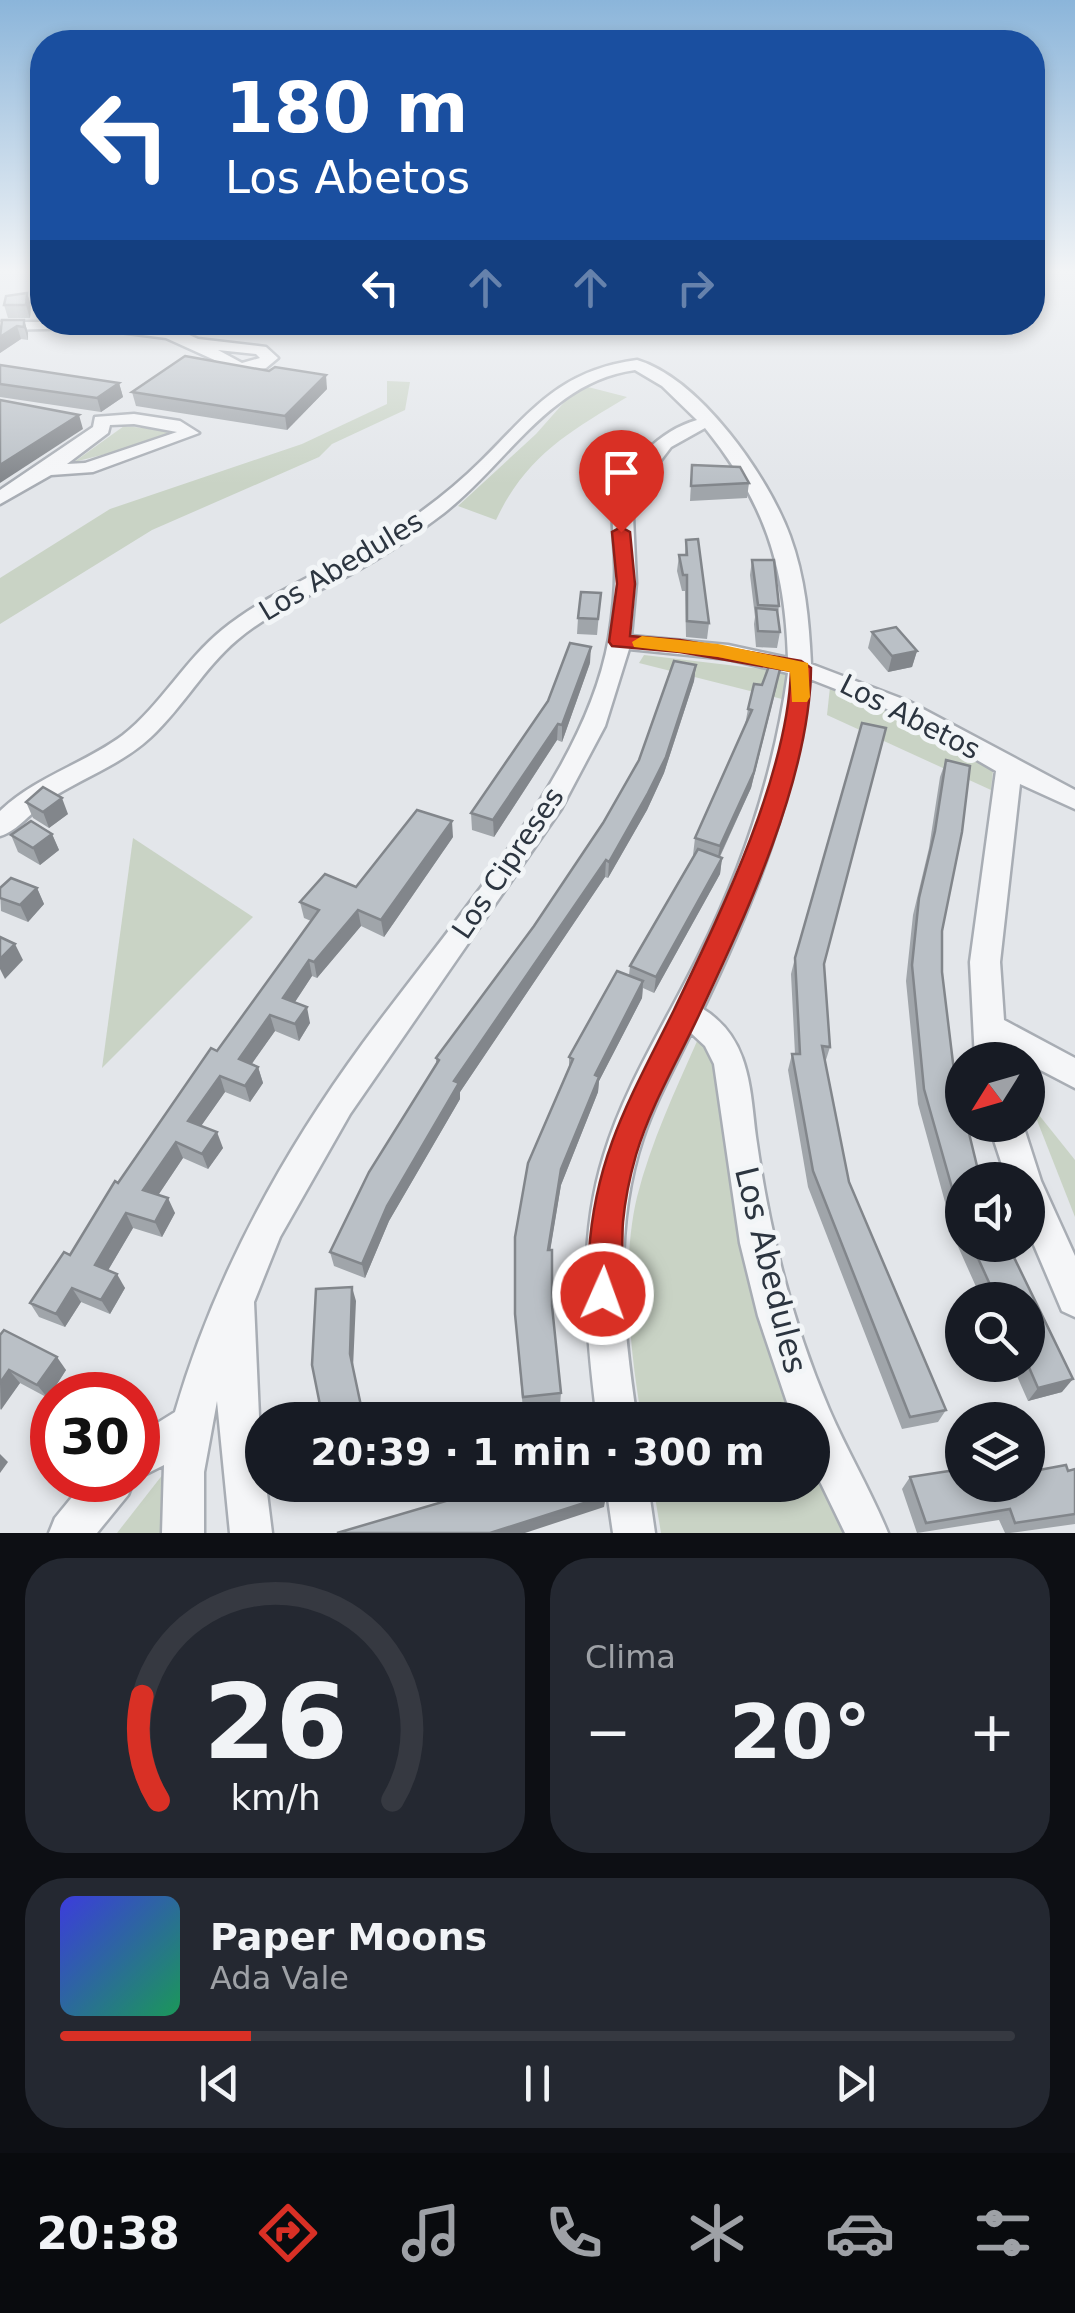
<!DOCTYPE html>
<html lang="es">
<meta charset="utf-8">
<style>
:root{--surface:#171b24;--page:#242831;--text:#f1f3f6;--muted:#9ea1a6;--line:#363941;--accent:#d93025}
body{margin:0;font-family:"DejaVu Sans",sans-serif;background:var(--page);color:var(--text);height:100vh;display:flex;flex-direction:column;font-size:38px;white-space:nowrap}
*{box-sizing:border-box;margin:0}
p{font-size:32px;color:var(--muted)}
.icon{flex:none;width:55px;height:55px;fill:none;stroke:currentColor;stroke-width:2;stroke-linecap:round;stroke-linejoin:round}
.map{position:relative;height:1533px;overflow:hidden}
.drawer{display:flex;flex-direction:column;gap:25px;padding:25px;background:#0d0f14;flex:1}
.drawer>*{flex:none}
.hud{position:absolute;left:30px;top:30px;width:1015px;height:305px;border-radius:40px;box-shadow:0 5px 15px #0003;background:#1a4fa0;color:#fff;overflow:hidden}
.needle{width:65px;rotate:233deg}
.controls{position:absolute;left:945px;top:1042px;display:grid;gap:20px}
.controls a{display:grid;place-items:center;width:100px;height:100px;border-radius:50%;background:var(--surface);box-shadow:0 5px 15px #0003;font-size:50px}
.speed{position:absolute;left:30px;top:1372px;display:flex;gap:20px;font-size:50px;font-weight:700;text-align:center}
.speed>*{display:grid;place-content:center;width:130px;height:130px;border-radius:50%;background:var(--surface);box-shadow:0 5px 15px #0003;line-height:1}
.speed .limit{border:15px solid #d22;background:#fff;color:#111}
.pin{position:absolute;display:grid;place-items:center;width:85px;height:85px;color:#fff;margin:-102px -42px;border-radius:50% 50% 50% 0;rotate:-45deg;box-shadow:0 0 10px #0007}
.pin .icon{rotate:45deg}
.me{position:absolute;width:110px;margin:-55px;rotate:2deg;stroke-linejoin:round;filter:drop-shadow(0 0 8px #0008)}
.turn{display:flex;align-items:center;gap:35px;height:210px;padding:0 30px;font-size:45px}
.turn .icon{width:130px;height:130px;stroke-width:2.5}
.turn b{display:block;font-size:70px;line-height:85px}
.lanes{display:flex;align-items:center;height:95px;padding:0 30px;background:#0003;justify-content:center;gap:50px;direction:ltr}
.lanes .off{opacity:.35}
.big{font-size:75px;font-weight:700;line-height:1.1}
.drawer .card{flex:1;display:flex;flex-direction:column;justify-content:center;gap:15px;min-width:0;padding:0 35px;border-radius:40px;background:var(--page)}
.drawer .dial{align-items:center;gap:0}
.dial svg{height:260px;overflow:visible;fill:none;stroke:var(--line);stroke-width:7;stroke-linecap:round;text-anchor:middle}
.dial text{fill:var(--text);stroke:none}
.song{display:flex;align-items:center;gap:30px}
.cover{width:120px;height:120px;border-radius:15px;background:linear-gradient(135deg,hsl(240 70% 55%),hsl(150 70% 35%))}
.played{height:10px;border-radius:5px;background:linear-gradient(90deg,var(--accent) 20%,var(--line) 20%)}
.keys{display:flex;justify-content:space-around;direction:ltr}
.heat{display:flex;justify-content:space-between;align-items:center;font-size:55px;direction:ltr}
.drawer .tiles{flex:1;display:grid;gap:25px;grid-template-columns:1fr 1fr}
.card:last-child{grid-column:span 2}
.trip{position:absolute;left:245px;top:1402px;width:585px;height:100px;border-radius:50px;background:var(--surface);box-shadow:0 5px 15px #0003;font-weight:700;line-height:100px;text-align:center}
.tab-bar{display:flex;height:160px;justify-content:space-around;align-items:center;background:#090b0e;color:var(--muted)}
.tab-bar .icon{width:70px;height:70px}
.tab-bar .selected{color:var(--accent)}
.tab-bar b{font-size:45px;color:var(--text)}
.map>svg:first-child{display:block}
.green{fill:#c9d3c5}
.lines{fill:none;stroke-linecap:round;stroke-linejoin:round}
.minor-casing{stroke:#a8adb4;stroke-width:5}
.minor{fill:#f5f6f8;fill-rule:evenodd}
.wall{fill:#a0a5aa}
.shaded-wall{fill:#82868b}
.building{fill:#bac0c6;stroke:#82868b;stroke-width:2.5}
.route{fill:#d93025;stroke:#8d1f18;stroke-width:2.5}
.slow{fill:#f59e0b}
.labels{text-anchor:middle;dominant-baseline:central;stroke-width:10;stroke-linejoin:round;paint-order:stroke}
.street-label{font-size:28px;fill:#2c3540;stroke:#f2f5f7}
.near-street-label{font-size:32px;fill:#2c3540;stroke:#f2f5f7}
</style>
<div class="map">
<svg width="1075" height="1533" viewBox="0 0 1075 1533">
<rect width="100%" height="100%" fill="#e3e6ea"/>
<g class="green">
<polygon points="387,381 410,382 405,410 332,444 319,457 152,530 0,624 0,578 110,509 302,444 387,404"/>
<path d="M588,387L627,397C569,432 526,456 496,520L458,506L536,434L567,399Z"/>
<polygon points="124,426 173,431 169,438 74,462"/>
<polygon points="644,655 787,672 782,699 639,663"/>
<path d="M830,687C892,709 938,734 993,771L991,790L827,715Z"/>
<polygon points="133,838 253,917 102,1068"/>
<path d="M698,1039L715,1061L800,1420H642C630,1353 621,1264 637,1197C651,1142 675,1091 698,1039Z"/>
<polygon points="1031,1105 1075,1160 1075,1217"/>
<polygon points="813,1448 849,1533 661,1533 653,1485 812,1485"/>
<polygon points="167,1469 170,1533 117,1533"/>
</g>
<g class="lines">
<g class="minor-casing">
<g id="minor">
<path d="M0,322H111L148,327L143,322H161L198,339L266,347L278,358L266,368L241,372L166,338L89,328L0,330ZM218,350L256,354L260,358L242,363Z"/>
<path d="M637,360C700,379 768,476 790,536C805,577 809,620 811,664L908,701L1075,790V809L1020,784L1000,962L1004,1020L1075,1058V1088L1006,1052L1007,1060H975L970,962L996,771L892,711L810,679C796,798 754,902 703,1009C750,1038 750,1088 756,1137C769,1230 792,1323 829,1409C847,1451 871,1491 888,1533H845L812,1465V1420H793L758,1316L740,1243L714,1064L705,1046L691,1033C674,1068 655,1102 643,1138C612,1230 623,1327 637,1420H597C586,1332 577,1241 604,1155C625,1085 667,1021 699,955C744,865 774,773 788,673L728,659L629,649L605,726L561,809L350,1114L280,1237L254,1302L262,1485H266L272,1533H230L217,1401L204,1472V1533H162L164,1465L138,1478V1435L175,1412C214,1278 281,1155 363,1043C430,952 506,864 561,765C583,725 601,683 609,638C613,613 616,588 615,563C615,543 610,522 615,502C625,465 661,430 697,420L662,386L635,370C551,381 507,463 444,513C414,536 382,557 349,575C311,595 270,612 237,640C204,668 183,707 151,737C121,765 82,778 48,800C32,811 18,831 0,836V811C35,777 84,764 123,735C161,705 184,661 222,630C275,587 343,565 399,527C429,507 457,485 482,460C533,409 561,370 637,360ZM705,428C764,501 785,565 788,658L728,645L631,636L636,583L633,516L639,489L671,447Z"/>
<path d="M134,414L180,421L199,433L93,472L51,475L0,504V490L93,427L95,417ZM134,424L177,432L85,463L67,464L108,433L110,425Z"/>
<polygon points="989,1125 1023,1125 1041,1181 1075,1256 1075,1317 1062,1311 1028,1231 1028,1180 1007,1180"/>
<polygon points="86,1480 134,1480 128,1495 97,1533 49,1533 55,1518"/>
<polygon points="606,1485 648,1485 655,1533 613,1533"/>
</g>
</g>
<use href="#minor" class="minor"/>
</g>
<g class="wall">
<polygon points="27,293 31,306 30,318 8,318 4,305"/>
<polygon points="24,320 28,333 28,340 21,339 0,353 0,326"/>
<polygon points="0,365 119,383 123,397 101,412 0,397"/>
<polygon points="327,389 287,430 136,406 132,392"/>
<polygon points="692,465 749,483 747,498 690,501"/>
<polygon points="686,540 709,623 707,639 686,637 685,591 682,591 677,571 679,555 685,555"/>
<polygon points="752,560 779,606 778,613 780,632 777,648 756,647 754,624 755,617 750,575"/>
<polygon points="601,593 597,635 577,634 578,618"/>
<polygon points="872,632 917,651 912,667 888,672 868,648"/>
<polygon points="590,663 562,742 557,740 494,837 472,830 471,813"/>
<polygon points="696,665 694,681 664,773 647,810 608,878 605,877 460,1092 460,1099 389,1221 365,1278 334,1266 330,1252 436,1065 436,1058 534,926 603,823"/>
<polygon points="777,685 751,788 720,857 722,858 720,874 654,993 643,988 642,998 599,1081 598,1092 561,1185 550,1250 552,1306 561,1393 560,1406 523,1410 516,1328 515,1237 569,1069 569,1057 629,975 630,966 695,855 693,855 695,838 745,725 748,709"/>
<polygon points="946,760 942,972 962,1180 962,1245 1008,1245 1062,1392 1028,1401 1012,1365 1028,1365 1028,1300 982,1300 956,1242 918,1104 906,981 913,915 929,848 940,777"/>
<polygon points="26,802 68,814 49,828 33,818"/>
<polygon points="52,834 59,850 40,865 18,852 11,835"/>
<polygon points="453,837 384,937 361,926 317,978 312,976 295,1002 310,1023 299,1041 275,1031 251,1064 258,1067 263,1083 250,1102 225,1092 201,1126 223,1148 208,1169 183,1158 158,1195 175,1213 162,1237 133,1228 108,1270 125,1288 110,1314 81,1302 65,1327 39,1317 30,1303 70,1255 118,1183 217,1051 311,921 304,918 300,902 356,887"/>
<polygon points="0,888 37,888 44,904 28,922 1,911"/>
<polygon points="795,958 824,964 830,1047 825,1063 849,1182 946,1410 938,1422 902,1429 808,1187 788,1070 792,1054 795,1054 791,974"/>
<polygon points="0,1335 66,1370 48,1398 20,1383 0,1410"/>
<polygon points="1075,1469 1075,1524 1010,1533 1005,1533 999,1520 917,1533 902,1489 910,1477 962,1485"/>
</g>
<g class="shaded-wall">
<polygon points="27,293 31,306 30,318 26,305"/>
<polygon points="24,320 28,333 28,340 24,327"/>
<polygon points="17,326 21,339 0,353 0,337"/>
<polygon points="326,375 327,389 287,430 285,416"/>
<polygon points="119,383 123,397 101,412 97,398"/>
<polygon points="79,415 83,429 0,483 0,465"/>
<polygon points="591,647 590,663 562,742 562,725"/>
<polygon points="917,651 912,667 888,672 892,656"/>
<polygon points="696,665 694,681 664,773 647,810 608,878 609,862"/>
<polygon points="780,669 751,788 717,862 720,846"/>
<polygon points="558,724 557,740 494,837 493,820"/>
<polygon points="62,798 68,814 49,828 43,812"/>
<polygon points="452,821 453,837 384,937 381,920"/>
<polygon points="52,834 59,850 40,865 33,848"/>
<polygon points="722,858 720,874 654,993 656,977"/>
<polygon points="606,860 605,877 460,1092 460,1099 389,1221 365,1278 362,1264 387,1206 454,1081"/>
<polygon points="37,888 44,904 28,922 20,905"/>
<polygon points="358,910 361,926 317,978 314,962"/>
<polygon points="15,944 23,960 5,979 0,969 0,959"/>
<polygon points="309,960 312,976 287,1014 283,998"/>
<polygon points="643,981 642,998 599,1081 598,1092 561,1185 548,1264 548,1250 561,1169 595,1075"/>
<polygon points="307,1007 310,1023 299,1041 295,1024"/>
<polygon points="270,1015 275,1031 244,1075 239,1059"/>
<polygon points="258,1067 263,1083 250,1102 245,1086"/>
<polygon points="220,1076 225,1092 194,1136 188,1121"/>
<polygon points="217,1132 223,1148 208,1169 202,1154"/>
<polygon points="176,1142 183,1158 151,1206 143,1190"/>
<polygon points="168,1198 175,1213 162,1237 155,1222"/>
<polygon points="126,1213 133,1228 103,1279 95,1265"/>
<polygon points="117,1274 125,1288 110,1314 101,1300"/>
<polygon points="352,1287 356,1301 353,1368 365,1420 350,1354"/>
<polygon points="72,1288 81,1302 65,1327 56,1314"/>
<polygon points="57,1357 66,1370 48,1398 37,1385"/>
<polygon points="9,1370 20,1383 1,1410 0,1383"/>
<polygon points="1073,1379 1062,1392 1028,1401 1038,1388"/>
<polygon points="0,1454 8,1462 0,1473"/>
<polygon points="606,1496 604,1507 525,1533 490,1533"/>
</g>
<g class="building">
<polygon points="27,293 26,305 4,305 6,296"/>
<polygon points="2,320 24,320 24,327 17,326 0,337"/>
<polygon points="185,356 269,371 275,367 326,375 285,416 132,392"/>
<polygon points="0,365 119,383 97,398 0,384"/>
<polygon points="0,400 79,415 0,465"/>
<polygon points="692,465 740,467 749,483 691,486"/>
<polygon points="698,539 709,623 687,621 687,575 683,575 679,555 687,555 686,540"/>
<polygon points="752,560 774,560 779,606 758,605"/>
<polygon points="581,592 601,593 598,619 578,618"/>
<polygon points="756,608 777,610 780,632 758,631"/>
<polygon points="896,627 917,651 892,656 872,632"/>
<polygon points="570,643 591,647 562,725 558,724 493,820 471,813 548,701"/>
<polygon points="674,661 696,665 666,757 648,793 609,862 606,860 454,1081 459,1083 387,1206 362,1264 330,1252 369,1172 439,1060 436,1058 534,926 603,823 639,760"/>
<polygon points="769,666 780,669 754,772 720,846 695,838 752,710 748,709 754,684 762,685"/>
<polygon points="862,723 886,728 824,964 830,1047 822,1046 849,1182 946,1410 910,1417 813,1171 792,1054 800,1054 795,958"/>
<polygon points="946,760 970,766 962,832 942,931 942,972 958,1104 962,1104 962,1125 967,1125 978,1170 982,1170 985,1180 962,1180 962,1223 924,1089 912,965 919,898 935,831"/>
<polygon points="43,787 62,798 43,812 26,802"/>
<polygon points="417,810 452,821 381,920 358,910 314,962 309,960 283,998 307,1007 295,1024 270,1015 239,1059 258,1067 245,1086 220,1076 188,1121 217,1132 202,1154 176,1142 143,1190 168,1198 155,1222 126,1213 95,1265 117,1274 101,1300 72,1288 56,1314 30,1303 64,1252 70,1255 115,1181 118,1183 211,1048 217,1051 319,910 300,902 325,874 356,887"/>
<polygon points="31,821 52,834 33,848 11,835"/>
<polygon points="698,849 722,858 656,977 630,966"/>
<polygon points="11,878 37,888 20,905 0,898 0,888"/>
<polygon points="0,937 15,944 0,959"/>
<polygon points="617,971 643,981 595,1075 599,1077 561,1169 548,1250 552,1250 552,1306 561,1393 523,1397 515,1314 515,1237 528,1163 573,1059 569,1057"/>
<polygon points="972,1245 1008,1245 1073,1379 1038,1388 1028,1365 1028,1300 997,1300"/>
<polygon points="352,1287 350,1354 364,1420 323,1420 312,1365 316,1289"/>
<polygon points="4,1330 57,1357 37,1385 9,1370 0,1383 0,1335"/>
<polygon points="1066,1465 1068,1471 1075,1469 1075,1514 1015,1523 1010,1509 926,1523 910,1477 962,1469 962,1485 1028,1485 1028,1472"/>
<polygon points="500,1485 603,1485 606,1496 490,1533 337,1533"/>
</g>
<linearGradient id="sky" x2="0" y2="1"><stop stop-color="#8bb5da"/><stop offset="0.56" stop-color="#f2f4f6"/><stop offset="1" stop-color="#f2f4f6" stop-opacity="0"/></linearGradient>
<rect width="1075" height="484" fill="url(#sky)"/>
<path class="route" d="M621,527L630,532L635,584L630,636L680,640L801,661L811,668C810,778 746,915 699,1015C677,1062 651,1105 636,1155C630,1176 625,1200 623,1222C621,1249 625,1280 615,1305L603,1310L591,1305C584,1288 588,1271 589,1253C595,1155 632,1095 674,1010C720,914 787,778 791,671L680,652L612,646L609,642L617,584L612,532Z"/>
<polygon class="slow" points="642,636 718,644 808,663 810,697 807,702 792,702 790,672 718,657 634,647 632,642"/>
<g class="labels">
<g class="street-label">
<text transform="translate(341 566) rotate(-31)">Los Abedules</text>
<text transform="translate(910 717) rotate(27)">Los Abetos</text>
<text transform="translate(508 863) rotate(-56)">Los Cipreses</text>
</g>
<g class="near-street-label">
<text transform="translate(771 1270) rotate(76)">Los Abedules</text>
</g>
</g>
</svg>
<div class="controls">
<a><svg class="needle" viewBox="-14 -14 28 28"><path d="M0-13l5 13h-10z" fill="#e53935"/><path d="M0 13l5-13h-10z" fill="#9ea1a6"/></svg></a>
<a><svg class="icon" aria-label="sound" viewBox="0 0 24 24"><path d="M4 9h4l5-4v14l-5-4H4zM17 9q2 3 0 6"/></svg></a>
<a><svg class="icon" aria-label="search" viewBox="0 0 24 24"><circle cx="10" cy="10" r="6"/><path d="M15 15l6 6"/></svg></a>
<a><svg class="icon" aria-label="layers" viewBox="0 0 24 24"><path d="M12 4l9 5-9 5-9-5zM3 14l9 5 9-5"/></svg></a>
</div>
<div class="speed"><div class="limit">30</div></div>
<div class="pin" style="left:621px;top:532px;background:#d93025"><svg class="icon" aria-label="arrive" viewBox="0 0 24 24"><path d="M6 21V4h12l-3 4 3 4H6"/></svg></div>
<svg class="me" style="left:603px;top:1294px" viewBox="-20 -20 40 40"><circle r="17" fill="#d93025" stroke="#fff" stroke-width="3"/><path d="M0-11L8 9 0 5-8 9z" fill="#fff"/></svg>
<div class="trip">20:39 · 1 min · 300 m</div>
<div class="hud">
<div class="turn"><svg class="icon" aria-label="left" viewBox="0 0 24 24"><path d="M17 20v-9H6M10 6l-5 5 5 5"/></svg><div><b>180 m</b>Los Abetos</div></div>
<div class="lanes"><svg class="icon" aria-label="left" viewBox="0 0 24 24"><path d="M17 20v-9H6M10 6l-5 5 5 5"/></svg><svg class="icon off" aria-label="ahead" viewBox="0 0 24 24"><path d="M12 20V5M6 11l6-6 6 6"/></svg><svg class="icon off" aria-label="ahead" viewBox="0 0 24 24"><path d="M12 20V5M6 11l6-6 6 6"/></svg><svg class="icon off" aria-label="right" viewBox="0 0 24 24"><path d="M7 20v-9h11M14 6l5 5-5 5"/></svg></div>
</div>
</div>
<section class="drawer">
<div class="tiles">
<div class="card dial"><svg viewBox="0 0 100 80">
<path d="M14 69A42 42 0 1 1 86 69"/>
<path d="M14 69A42 42 0 0 1 9 37" stroke="#d93025"/>
<text x="50" y="56" font-size="32" font-weight="700">26</text>
<text x="50" y="72" font-size="11">km/h</text>
</svg></div>
<div class="card"><p>Clima</p>
<div class="heat"><a>−</a><b class="big">20°</b><a>+</a></div>
</div>
<div class="card">
<div class="song"><i class="cover"></i><div><b>Paper Moons</b><p>Ada Vale</p></div></div>
<div class="played"></div>
<div class="keys"><svg class="icon" aria-label="previous" viewBox="0 0 24 24"><path d="M18 5L8 12l10 7zM5 5v14"/></svg><svg class="icon" aria-label="pause" viewBox="0 0 24 24"><path d="M8 5v14M16 5v14"/></svg><svg class="icon" aria-label="next" viewBox="0 0 24 24"><path d="M6 5l10 7-10 7zM19 5v14"/></svg></div>
</div>
</div>
</section>
<nav class="tab-bar">
<b>20:38</b>
<svg class="icon selected" aria-label="directions" viewBox="0 0 24 24"><path d="M12 3l9 9-9 9-9-9zM9 14v-3h6M13 9l2 2-2 2"/></svg>
<svg class="icon" aria-label="music" viewBox="0 0 24 24"><path d="M9 18V5l10-2v13"/><circle cx="6" cy="18" r="3"/><circle cx="16" cy="16" r="3"/></svg>
<svg class="icon" aria-label="phone" viewBox="0 0 24 24"><path d="M5 4h4l2 5-3 2q2 4 5 5l2-3 5 2v4C11 20 4 13 5 4z"/></svg>
<svg class="icon" aria-label="climate" viewBox="0 0 24 24"><path d="M12 3v18M4 7l16 10M4 17L20 7"/></svg>
<svg class="icon" aria-label="car" viewBox="0 0 24 24"><path d="M5 17H2v-5l4-1 3-4h7l3 4 3 1v5h-3M9 17h6M6 11h13"/><circle cx="7" cy="17" r="2"/><circle cx="17" cy="17" r="2"/></svg>
<svg class="icon" aria-label="filters" viewBox="0 0 24 24"><path d="M4 7h16M4 17h16"/><circle cx="9" cy="7" r="2"/><circle cx="15" cy="17" r="2"/></svg>
</nav>
